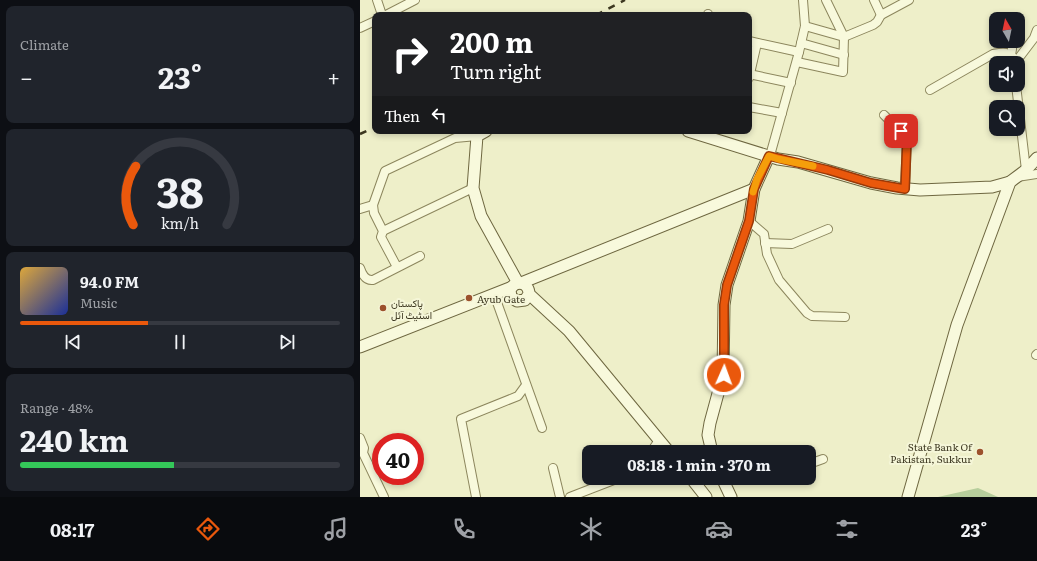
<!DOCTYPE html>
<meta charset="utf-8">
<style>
:root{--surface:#171b24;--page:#20242c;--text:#f1f3f6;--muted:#9ea1a6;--line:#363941;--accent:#ea580c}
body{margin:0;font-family:Literata,Vazirmatn,serif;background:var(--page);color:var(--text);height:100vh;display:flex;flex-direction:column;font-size:15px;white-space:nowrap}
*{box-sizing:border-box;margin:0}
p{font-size:13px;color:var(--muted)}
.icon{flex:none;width:22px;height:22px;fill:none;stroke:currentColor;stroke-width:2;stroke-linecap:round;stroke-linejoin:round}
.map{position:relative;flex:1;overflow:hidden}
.drawer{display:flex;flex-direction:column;gap:6px;padding:6px;background:#0d0f14;width:360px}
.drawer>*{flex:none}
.hud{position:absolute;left:12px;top:12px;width:380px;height:122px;border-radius:8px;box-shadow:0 2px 6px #0003;background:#202124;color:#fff;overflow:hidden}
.needle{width:26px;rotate:351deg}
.buttons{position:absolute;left:629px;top:12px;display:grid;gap:8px}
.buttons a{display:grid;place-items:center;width:36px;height:36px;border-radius:8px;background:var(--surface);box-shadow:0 2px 6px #0003;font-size:20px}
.speed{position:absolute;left:12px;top:433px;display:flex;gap:8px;font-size:20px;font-weight:700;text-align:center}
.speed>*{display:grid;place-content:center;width:52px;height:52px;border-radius:50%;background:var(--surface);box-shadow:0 2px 6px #0003;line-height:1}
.speed .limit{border:6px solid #d22;background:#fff;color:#111}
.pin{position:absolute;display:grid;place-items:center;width:34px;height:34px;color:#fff;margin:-17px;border-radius:8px;box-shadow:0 2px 6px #0006}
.me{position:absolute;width:44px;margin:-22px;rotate:2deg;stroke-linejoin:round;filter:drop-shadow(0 0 3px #0008)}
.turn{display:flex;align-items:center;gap:14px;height:84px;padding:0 12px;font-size:18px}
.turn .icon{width:52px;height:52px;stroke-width:2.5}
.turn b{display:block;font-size:28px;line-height:34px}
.then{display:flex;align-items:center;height:38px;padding:0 12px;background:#0003;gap:8px;font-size:15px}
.big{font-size:30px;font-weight:700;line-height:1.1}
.drawer .card{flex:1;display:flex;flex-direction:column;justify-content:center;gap:6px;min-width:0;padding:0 14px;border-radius:8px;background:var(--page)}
.drawer .dial{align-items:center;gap:0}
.dial svg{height:104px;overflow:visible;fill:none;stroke:var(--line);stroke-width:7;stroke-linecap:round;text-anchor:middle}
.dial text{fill:var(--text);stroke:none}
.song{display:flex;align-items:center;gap:12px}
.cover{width:48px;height:48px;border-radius:6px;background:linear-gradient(135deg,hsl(40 70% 55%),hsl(230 70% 35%))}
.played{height:4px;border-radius:2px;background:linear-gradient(90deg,var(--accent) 40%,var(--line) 40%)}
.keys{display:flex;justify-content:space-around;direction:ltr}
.heat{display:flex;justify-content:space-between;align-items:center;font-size:22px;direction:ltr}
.charge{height:6px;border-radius:3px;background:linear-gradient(90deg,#34c759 48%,var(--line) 0)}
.trip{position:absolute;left:222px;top:445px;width:234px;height:40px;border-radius:8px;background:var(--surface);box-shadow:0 2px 6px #0003;font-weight:700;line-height:40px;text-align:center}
.dock{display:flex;height:64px;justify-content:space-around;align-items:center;background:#090b0e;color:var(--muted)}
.dock .icon{width:28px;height:28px}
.dock .on{color:var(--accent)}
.dock b{font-size:18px;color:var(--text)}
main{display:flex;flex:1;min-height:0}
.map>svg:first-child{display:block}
.green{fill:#b7ce9c}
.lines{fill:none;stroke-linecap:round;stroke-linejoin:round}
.street-casing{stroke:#8c865d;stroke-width:10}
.secondary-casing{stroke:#6e6740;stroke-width:13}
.street{stroke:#f8f9dc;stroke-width:8}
.secondary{stroke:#f8f9dc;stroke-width:11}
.rail{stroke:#3c3720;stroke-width:2.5;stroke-dasharray:7 7;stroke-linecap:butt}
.route-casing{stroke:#983908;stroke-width:10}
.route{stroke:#ea580c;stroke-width:7}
.slow{stroke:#f59e0b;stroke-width:7}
.poi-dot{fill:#9c512c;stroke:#f5f6d8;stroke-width:1.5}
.labels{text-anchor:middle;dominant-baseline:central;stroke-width:4;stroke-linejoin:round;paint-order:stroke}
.poi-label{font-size:10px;fill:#3c3720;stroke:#f5f6d8;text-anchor:start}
</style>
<main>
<section class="drawer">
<div class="card"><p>Climate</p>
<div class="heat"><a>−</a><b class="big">23°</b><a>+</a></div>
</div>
<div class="card dial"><svg viewBox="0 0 100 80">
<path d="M14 69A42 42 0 1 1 86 69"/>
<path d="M14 69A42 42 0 0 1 16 24" stroke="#ea580c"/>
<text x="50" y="56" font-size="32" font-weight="700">38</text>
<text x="50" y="72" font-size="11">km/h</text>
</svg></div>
<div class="card">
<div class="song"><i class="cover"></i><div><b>94.0 FM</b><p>Music</p></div></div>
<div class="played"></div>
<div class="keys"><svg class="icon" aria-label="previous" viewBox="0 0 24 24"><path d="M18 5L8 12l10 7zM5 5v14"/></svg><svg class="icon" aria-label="pause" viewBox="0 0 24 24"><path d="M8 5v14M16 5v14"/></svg><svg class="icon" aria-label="next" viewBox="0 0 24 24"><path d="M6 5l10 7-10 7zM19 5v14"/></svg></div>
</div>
<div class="card"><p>Range · 48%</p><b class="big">240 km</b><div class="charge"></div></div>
</section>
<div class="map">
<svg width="677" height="497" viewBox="0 0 677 497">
<rect width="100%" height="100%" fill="#eeefc9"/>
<polygon class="green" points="618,488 638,497 578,497"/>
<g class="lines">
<g class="street-casing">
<g id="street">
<polyline points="17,0 22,15"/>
<polyline points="514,0 521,15"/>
<polyline points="348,14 348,15"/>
<polyline points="26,15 55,0"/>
<polyline points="445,26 484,37 513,25 517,22 521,15 549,0"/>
<polyline points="0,28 15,21"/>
<polyline points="389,41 439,52"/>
<polyline points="441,43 484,55"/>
<polyline points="651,55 652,49 652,41"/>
<polyline points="437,62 483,72 484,37 466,0"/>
<polyline points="655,63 674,38 677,30"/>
<polyline points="389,74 431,83"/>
<polyline points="389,78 397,43"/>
<polyline points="656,85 666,170"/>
<path d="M570,90L633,54C644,52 647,51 656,60"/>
<polyline points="389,107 422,113"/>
<polyline points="524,115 547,138 545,189"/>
<polyline points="409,156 411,152 439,52 445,26 443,0"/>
<polyline points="657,177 677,174"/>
<polyline points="0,209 13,205"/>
<polyline points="389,221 404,234 407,254 419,280 447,313 452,316 485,317"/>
<polyline points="23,231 113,188"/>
<polyline points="405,243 432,244 468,229"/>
<polyline points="37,267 21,237 23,231 14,213 13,205 25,171 95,138 117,136"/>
<path d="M0,268C2,274 5,281 13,280L60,256"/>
<polyline points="134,294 182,428"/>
<polyline points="676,355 677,354"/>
<polyline points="0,438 4,448 3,453 24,497"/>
<polyline points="291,452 299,440"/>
<polyline points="449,464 463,459"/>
<polyline points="193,468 200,497"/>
<polyline points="116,497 101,419 158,396 166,385"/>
<polyline points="210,497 259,478"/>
</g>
</g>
<g class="secondary-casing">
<g id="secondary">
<polyline points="126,131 117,136 113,188 121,216 158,283"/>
<polyline points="328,131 418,159 438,162 511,183 537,188 560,190 632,187 650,182"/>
<polyline points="161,283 394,189"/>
<path d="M169,294L165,300L157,301L151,297L150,290C155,279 169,282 169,294L209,331L309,452"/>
<polyline points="0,347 152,287"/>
<polyline points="352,452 348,435 350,423 363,375 364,305 367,285 389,221 394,189 409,156"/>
<polyline points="331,478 346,497"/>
<polyline points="362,478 371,497"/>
<polyline points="548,497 597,325 650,182 666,170 677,158"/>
</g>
</g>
<use href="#street" class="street"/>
<use href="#secondary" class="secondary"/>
<g class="rail">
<polyline points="236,15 265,0"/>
<polyline points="0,134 15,127"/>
</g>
</g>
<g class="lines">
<g class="route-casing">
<polyline id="route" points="364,375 364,305 367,285 389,221 394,189 409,156 468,170 511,183 545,189 547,138 541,131"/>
</g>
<use href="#route" class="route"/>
<polyline class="slow" points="393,192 397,179 409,156 418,159 453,166"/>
</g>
<g class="poi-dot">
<circle cx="109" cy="298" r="4"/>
<circle cx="23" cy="308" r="4"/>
<circle cx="620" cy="452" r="4"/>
</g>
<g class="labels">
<g class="poi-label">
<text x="117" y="298">Ayub Gate</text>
<text x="31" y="302">پاکستان<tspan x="31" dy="12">اسٹیٹ آئل</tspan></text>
<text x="612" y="446" text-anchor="end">State Bank Of<tspan x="612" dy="12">Pakistan, Sukkur</tspan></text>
</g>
</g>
</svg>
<div class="buttons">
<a><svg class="needle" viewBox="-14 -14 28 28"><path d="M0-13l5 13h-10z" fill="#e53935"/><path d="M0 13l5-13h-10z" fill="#9ea1a6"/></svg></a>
<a><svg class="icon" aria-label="sound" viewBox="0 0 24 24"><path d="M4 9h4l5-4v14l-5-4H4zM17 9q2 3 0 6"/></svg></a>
<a><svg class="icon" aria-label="search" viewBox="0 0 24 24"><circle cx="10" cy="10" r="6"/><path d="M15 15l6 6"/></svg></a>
</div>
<div class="speed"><div class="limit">40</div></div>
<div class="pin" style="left:541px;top:131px;background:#d93025"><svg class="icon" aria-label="arrive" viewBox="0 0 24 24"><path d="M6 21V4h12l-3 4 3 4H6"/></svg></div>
<svg class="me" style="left:364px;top:375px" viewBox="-20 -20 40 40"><circle r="17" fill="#ea580c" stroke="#fff" stroke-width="3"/><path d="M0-11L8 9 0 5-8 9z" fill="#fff"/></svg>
<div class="trip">08:18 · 1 min · 370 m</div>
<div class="hud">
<div class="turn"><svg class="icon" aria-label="right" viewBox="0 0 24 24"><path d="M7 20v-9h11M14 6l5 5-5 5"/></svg><div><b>200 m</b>Turn right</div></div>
<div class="then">Then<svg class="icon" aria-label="left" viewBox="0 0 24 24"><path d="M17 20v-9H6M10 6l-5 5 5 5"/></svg></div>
</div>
</div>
</main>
<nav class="dock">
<b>08:17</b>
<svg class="icon on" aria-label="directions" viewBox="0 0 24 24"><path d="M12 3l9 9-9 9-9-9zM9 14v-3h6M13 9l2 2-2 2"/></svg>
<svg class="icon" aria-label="music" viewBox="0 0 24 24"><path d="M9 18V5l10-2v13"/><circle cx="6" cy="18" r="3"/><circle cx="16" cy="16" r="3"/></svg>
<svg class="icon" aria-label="phone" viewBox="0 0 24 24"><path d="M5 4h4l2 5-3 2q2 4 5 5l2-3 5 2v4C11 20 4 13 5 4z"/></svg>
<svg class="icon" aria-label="climate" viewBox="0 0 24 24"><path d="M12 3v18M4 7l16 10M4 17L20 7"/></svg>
<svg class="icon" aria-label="car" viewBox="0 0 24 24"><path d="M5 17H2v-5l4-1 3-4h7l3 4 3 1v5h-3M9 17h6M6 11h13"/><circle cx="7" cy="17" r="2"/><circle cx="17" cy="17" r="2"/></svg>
<svg class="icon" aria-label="filters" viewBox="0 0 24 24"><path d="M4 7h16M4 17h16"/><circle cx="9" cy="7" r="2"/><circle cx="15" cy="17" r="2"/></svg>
<b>23°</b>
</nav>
